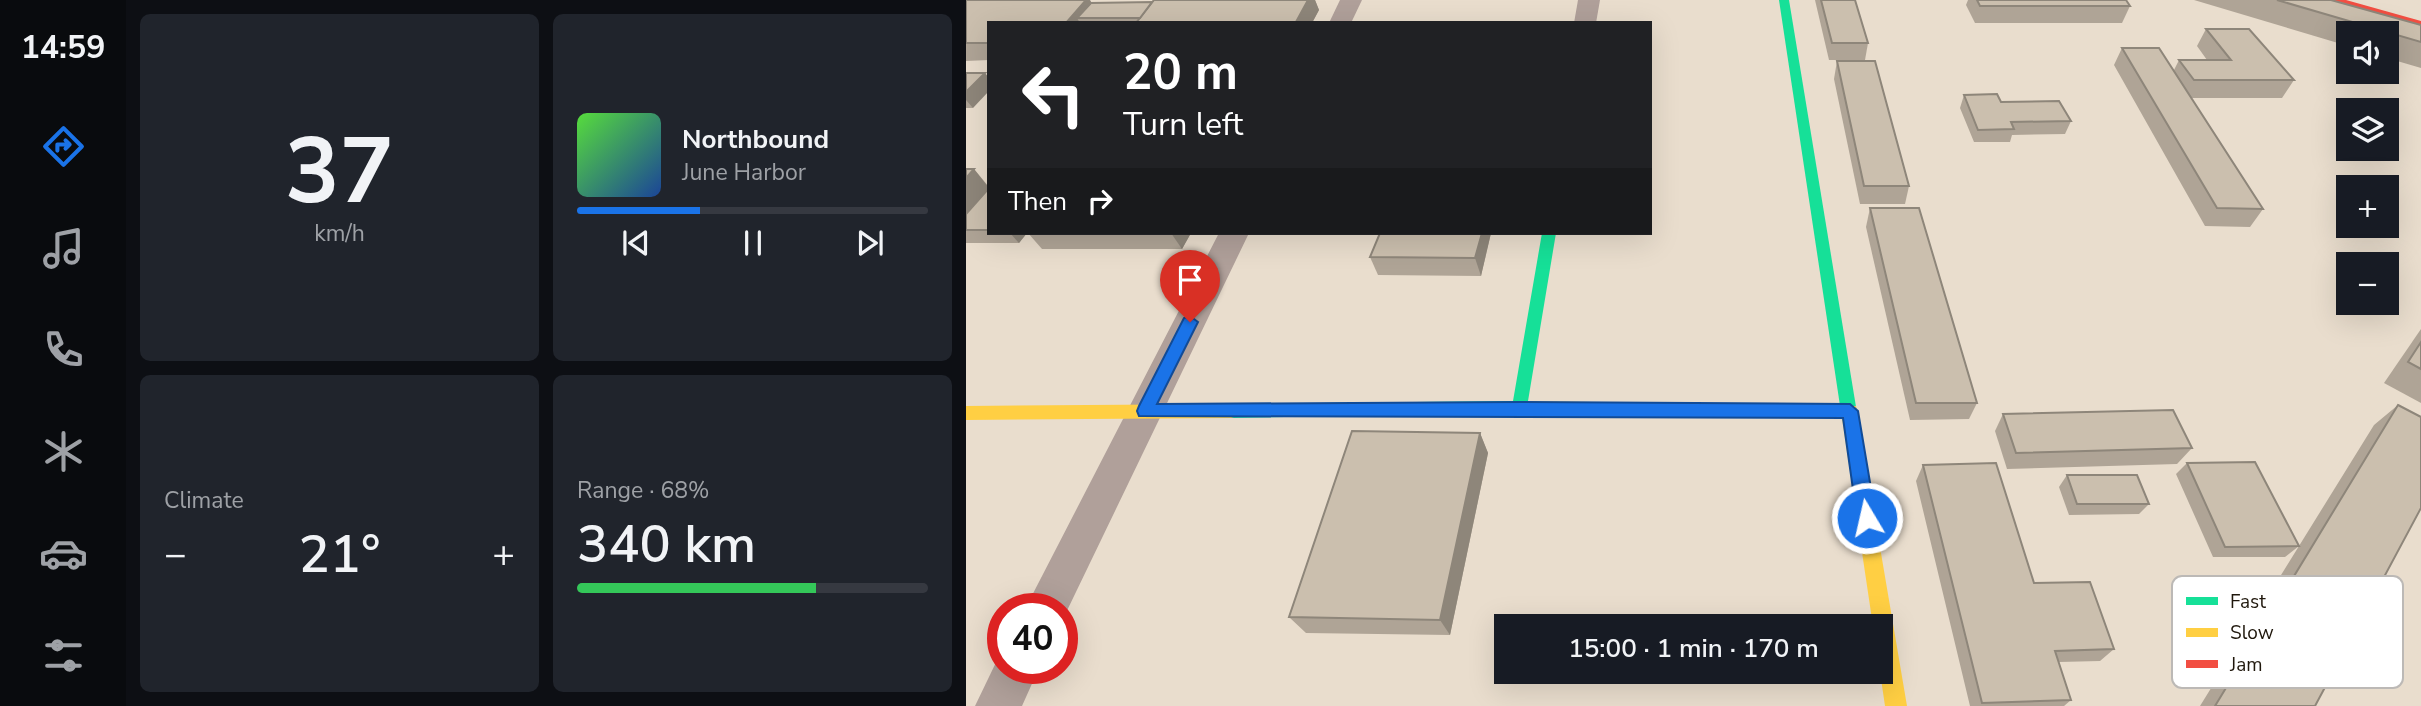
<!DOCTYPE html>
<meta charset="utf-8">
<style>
:root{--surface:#171b24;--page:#20242c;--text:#f1f3f6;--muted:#9ea1a6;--line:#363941;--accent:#1a73e8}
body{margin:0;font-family:"Nunito Sans",sans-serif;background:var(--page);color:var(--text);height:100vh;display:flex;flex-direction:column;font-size:26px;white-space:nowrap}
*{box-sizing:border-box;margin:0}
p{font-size:23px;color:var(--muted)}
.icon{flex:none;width:38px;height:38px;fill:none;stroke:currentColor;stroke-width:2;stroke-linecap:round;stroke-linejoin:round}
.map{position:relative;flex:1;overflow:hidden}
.panel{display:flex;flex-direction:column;gap:14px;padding:14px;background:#0d0f14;width:840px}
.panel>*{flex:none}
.guide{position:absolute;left:21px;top:21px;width:665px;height:214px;border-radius:0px;box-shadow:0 7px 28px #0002;background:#202124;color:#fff;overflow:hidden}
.fabs{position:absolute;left:1370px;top:21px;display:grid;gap:14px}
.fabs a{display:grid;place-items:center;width:63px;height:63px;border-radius:0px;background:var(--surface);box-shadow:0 7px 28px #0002;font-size:35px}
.speed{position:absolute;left:21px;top:593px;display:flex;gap:14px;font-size:35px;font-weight:700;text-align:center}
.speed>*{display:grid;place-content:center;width:91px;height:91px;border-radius:50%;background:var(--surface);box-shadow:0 7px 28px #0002;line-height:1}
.speed .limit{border:10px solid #d22;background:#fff;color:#111}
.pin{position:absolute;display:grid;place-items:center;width:60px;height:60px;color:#fff;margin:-72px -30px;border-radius:50% 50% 50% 0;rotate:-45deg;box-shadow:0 0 7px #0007}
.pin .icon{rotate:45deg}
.me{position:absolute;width:77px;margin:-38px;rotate:351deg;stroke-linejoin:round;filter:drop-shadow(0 0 5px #0008)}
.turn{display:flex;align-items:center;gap:24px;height:147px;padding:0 21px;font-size:32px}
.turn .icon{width:91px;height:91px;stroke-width:2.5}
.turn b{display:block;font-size:49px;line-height:60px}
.then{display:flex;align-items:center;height:66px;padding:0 21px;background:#0003;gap:14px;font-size:26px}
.big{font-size:52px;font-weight:600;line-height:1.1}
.panel .card{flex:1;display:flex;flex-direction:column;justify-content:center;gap:10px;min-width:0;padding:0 24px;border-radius:10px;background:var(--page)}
.panel .dial{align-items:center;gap:0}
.dial b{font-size:91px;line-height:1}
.song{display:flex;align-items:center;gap:21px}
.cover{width:84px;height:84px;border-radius:10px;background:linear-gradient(135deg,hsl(110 70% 55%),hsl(220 70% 35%))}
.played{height:7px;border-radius:4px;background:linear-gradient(90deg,var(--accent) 35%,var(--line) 35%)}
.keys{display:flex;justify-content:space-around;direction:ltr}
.heat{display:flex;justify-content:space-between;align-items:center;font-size:38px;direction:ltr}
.charge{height:10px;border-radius:5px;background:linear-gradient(90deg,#34c759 68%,var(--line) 0)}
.panel .tiles{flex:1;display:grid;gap:14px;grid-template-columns:repeat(2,1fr)}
.trip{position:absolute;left:528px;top:614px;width:399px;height:70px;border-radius:0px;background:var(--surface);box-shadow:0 7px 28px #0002;font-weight:600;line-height:70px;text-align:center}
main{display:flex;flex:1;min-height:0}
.menu{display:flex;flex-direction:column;width:126px;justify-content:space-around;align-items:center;background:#090b0e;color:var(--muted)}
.menu .icon{width:49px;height:49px}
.menu .on{color:var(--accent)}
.menu b{font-size:32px;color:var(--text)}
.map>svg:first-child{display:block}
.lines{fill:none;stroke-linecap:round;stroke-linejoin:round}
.street{fill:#b0a09a;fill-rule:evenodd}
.fast{fill:#16e098;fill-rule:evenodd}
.slow{fill:#ffcf43;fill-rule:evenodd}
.jam{fill:#f24e42;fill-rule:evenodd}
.wall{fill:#afa496}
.shaded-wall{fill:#8e867a}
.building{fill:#cbbfae;stroke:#8e867a;stroke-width:2}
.route{fill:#1a73e8;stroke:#114b97;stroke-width:2}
.key{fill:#fff;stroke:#bcb9b6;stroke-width:2}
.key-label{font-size:19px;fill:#1f170c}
</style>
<main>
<nav class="menu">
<b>14:59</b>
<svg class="icon on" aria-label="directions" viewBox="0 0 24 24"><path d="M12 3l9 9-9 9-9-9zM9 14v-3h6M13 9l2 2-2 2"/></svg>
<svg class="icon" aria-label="music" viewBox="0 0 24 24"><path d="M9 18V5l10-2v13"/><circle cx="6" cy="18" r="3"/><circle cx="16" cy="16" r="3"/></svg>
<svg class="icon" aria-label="phone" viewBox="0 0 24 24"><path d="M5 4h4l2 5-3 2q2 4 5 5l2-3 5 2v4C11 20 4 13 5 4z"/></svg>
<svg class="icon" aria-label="climate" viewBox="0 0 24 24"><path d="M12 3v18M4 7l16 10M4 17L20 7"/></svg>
<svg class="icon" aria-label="car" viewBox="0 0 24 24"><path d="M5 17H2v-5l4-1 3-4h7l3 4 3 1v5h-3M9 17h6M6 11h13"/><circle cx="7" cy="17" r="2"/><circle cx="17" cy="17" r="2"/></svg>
<svg class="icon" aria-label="filters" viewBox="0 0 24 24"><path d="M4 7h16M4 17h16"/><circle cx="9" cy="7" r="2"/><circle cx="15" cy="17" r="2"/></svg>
</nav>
<section class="panel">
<div class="tiles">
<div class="card dial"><b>37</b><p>km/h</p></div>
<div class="card">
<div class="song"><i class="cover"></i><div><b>Northbound</b><p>June Harbor</p></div></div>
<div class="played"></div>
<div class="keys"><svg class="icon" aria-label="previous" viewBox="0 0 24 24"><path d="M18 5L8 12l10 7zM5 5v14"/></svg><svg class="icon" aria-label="pause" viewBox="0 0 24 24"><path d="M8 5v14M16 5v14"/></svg><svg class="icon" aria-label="next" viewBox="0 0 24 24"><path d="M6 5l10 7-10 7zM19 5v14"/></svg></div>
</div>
<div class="card"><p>Climate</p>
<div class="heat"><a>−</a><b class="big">21°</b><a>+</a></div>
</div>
<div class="card"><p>Range · 68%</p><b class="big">340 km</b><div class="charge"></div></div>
</div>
</section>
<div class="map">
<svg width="1455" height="706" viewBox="0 0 1455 706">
<rect width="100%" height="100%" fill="#e9ddcd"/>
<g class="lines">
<g class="street">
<polygon points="374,0 396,0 385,23 363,23"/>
<polygon points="612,0 634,0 630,23 608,23"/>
<polygon points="253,233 283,233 96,621 96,609 59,609"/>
<polygon points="35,652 37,668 73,668 56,706 9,706"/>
</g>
<g class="fast">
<polygon points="813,0 823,0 892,419 890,424 884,426 878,424 876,419"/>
<polygon points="576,233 590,233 560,413 265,418 259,416 257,411 259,406 265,404 547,401"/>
</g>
<g class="slow">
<polygon points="554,401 890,406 941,706 919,706 914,672 915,626 907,626 876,418 554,415 548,413 546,408 548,403"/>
<polygon points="265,404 271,406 273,411 271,416 265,418 0,420 0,406"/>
</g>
<polygon class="jam" points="1364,0 1380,0 1455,21 1455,27"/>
</g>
<g class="wall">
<polygon points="0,0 125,3 186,2 188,0 349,0 353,10 346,23 23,23 23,60 0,61"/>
<polygon points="849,0 889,0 902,43 899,60 863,60"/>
<polygon points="1002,0 1160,0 1164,6 1156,23 1009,23 1000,5"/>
<polygon points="1228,0 1365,0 1455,25 1455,68 1421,58 1421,33 1382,33 1382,46"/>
<polygon points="1240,29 1328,80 1316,98 1225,98 1297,209 1284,227 1239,226 1148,65 1156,48 1208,70 1213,60 1241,60 1231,46"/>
<polygon points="871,61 943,186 939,204 894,204 868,79"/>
<polygon points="0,73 7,108 0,108"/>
<polygon points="998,95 1035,102 1105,121 1099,134 1046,135 1044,142 1008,142 994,108"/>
<polygon points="0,169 8,169 23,187 23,233 61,233 53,243 0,243"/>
<polygon points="904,208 1011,403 1003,419 944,420 900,227"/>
<polygon points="62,233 225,233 216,249 76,249"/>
<polygon points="525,233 515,276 412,275 404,257"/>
<polygon points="1455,329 1455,403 1418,383"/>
<polygon points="1432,405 1349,706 1234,706 1333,546 1319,557 1247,557 1210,474 1221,463 1333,546 1408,425"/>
<polygon points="1037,414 1226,448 1211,464 1041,469 1029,431"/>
<polygon points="514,433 522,453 484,635 340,633 323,617"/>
<polygon points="957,465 1068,583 1148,649 1134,661 1093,662 1105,700 1098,706 1004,706 950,481"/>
<polygon points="1101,475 1183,504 1173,514 1103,515 1093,487"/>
</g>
<g class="shaded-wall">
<polygon points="120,0 124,0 133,15 111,18 114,23 100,23"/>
<polygon points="342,0 349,0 353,10 346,23 330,23 330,22"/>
<polygon points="19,73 23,78 23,91 7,108 0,100 0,92"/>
<polygon points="8,169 23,188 0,215 0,178"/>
<polygon points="44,233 61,233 53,243"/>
<polygon points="205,233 225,233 216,249"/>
<polygon points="516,233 525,233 515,276 509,258"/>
<polygon points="514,433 522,453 484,635 474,620"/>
</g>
<g class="building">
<polygon points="0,0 120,0 100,23 23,23 23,43 0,43"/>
<polygon points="188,0 342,0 330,22 170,23"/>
<polygon points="855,0 889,0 902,43 866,43"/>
<polygon points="1011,0 1160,0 1164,6 1014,6"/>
<polygon points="1311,0 1365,0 1455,25 1455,42"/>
<polygon points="186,2 174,18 111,18 125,3"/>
<polygon points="1240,29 1283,29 1328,80 1228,80 1213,60 1265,60"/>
<polygon points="1156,48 1193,48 1297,209 1251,208"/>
<polygon points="871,61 909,61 943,186 898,186"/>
<polygon points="0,73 19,73 0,92"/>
<polygon points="1031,94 1035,102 1093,101 1105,121 1045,122 1048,129 1012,130 998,95"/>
<polygon points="0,169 8,169 0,178"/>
<polygon points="23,188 23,230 0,230 0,214"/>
<polygon points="904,208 953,208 1011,403 950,403"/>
<polygon points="414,233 516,233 509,258 404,257"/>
<polygon points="1455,342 1455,369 1442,362"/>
<polygon points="1432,405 1455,417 1455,508 1349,706 1249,706"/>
<polygon points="1207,410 1226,448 1050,453 1037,414"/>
<polygon points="386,431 514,433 474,620 323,617"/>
<polygon points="1289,462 1333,546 1259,547 1221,463"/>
<polygon points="1030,463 1068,583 1124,582 1148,649 1089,651 1105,700 1016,703 957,465"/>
<polygon points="1101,475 1171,475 1183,504 1111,504"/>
</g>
<polygon class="route" points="224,316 232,322 191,404 554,402 884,404 892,411 910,518 907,524 901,527 894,524 891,518 877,418 173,416 171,411 173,406 218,318"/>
<rect x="1206" y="576" width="231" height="112" rx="10" class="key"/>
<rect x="1220" y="597" width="32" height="8" fill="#16e098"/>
<rect x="1220" y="628" width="32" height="9" fill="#ffcf43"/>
<rect x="1220" y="660" width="32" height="8" fill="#f24e42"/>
<g class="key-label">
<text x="1264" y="608">Fast</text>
<text x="1264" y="639">Slow</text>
<text x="1264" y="671">Jam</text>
</g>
</svg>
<div class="fabs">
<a><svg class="icon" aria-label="sound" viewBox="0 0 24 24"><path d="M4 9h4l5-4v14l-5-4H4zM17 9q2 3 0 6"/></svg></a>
<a><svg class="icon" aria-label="layers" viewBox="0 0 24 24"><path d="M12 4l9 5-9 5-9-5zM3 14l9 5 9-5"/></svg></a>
<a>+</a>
<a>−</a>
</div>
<div class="speed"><div class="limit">40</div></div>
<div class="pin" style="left:224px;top:322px;background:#d93025"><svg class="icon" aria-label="arrive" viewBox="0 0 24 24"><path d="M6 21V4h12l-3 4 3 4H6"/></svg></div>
<svg class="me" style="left:901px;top:518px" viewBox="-20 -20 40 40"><circle r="17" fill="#1a73e8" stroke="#fff" stroke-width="3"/><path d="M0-11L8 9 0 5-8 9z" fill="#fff"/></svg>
<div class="trip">15:00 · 1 min · 170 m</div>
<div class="guide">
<div class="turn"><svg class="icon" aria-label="left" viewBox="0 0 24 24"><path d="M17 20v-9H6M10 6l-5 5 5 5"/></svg><div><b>20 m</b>Turn left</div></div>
<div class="then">Then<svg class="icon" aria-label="right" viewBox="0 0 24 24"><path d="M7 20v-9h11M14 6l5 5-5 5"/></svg></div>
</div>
</div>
</main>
